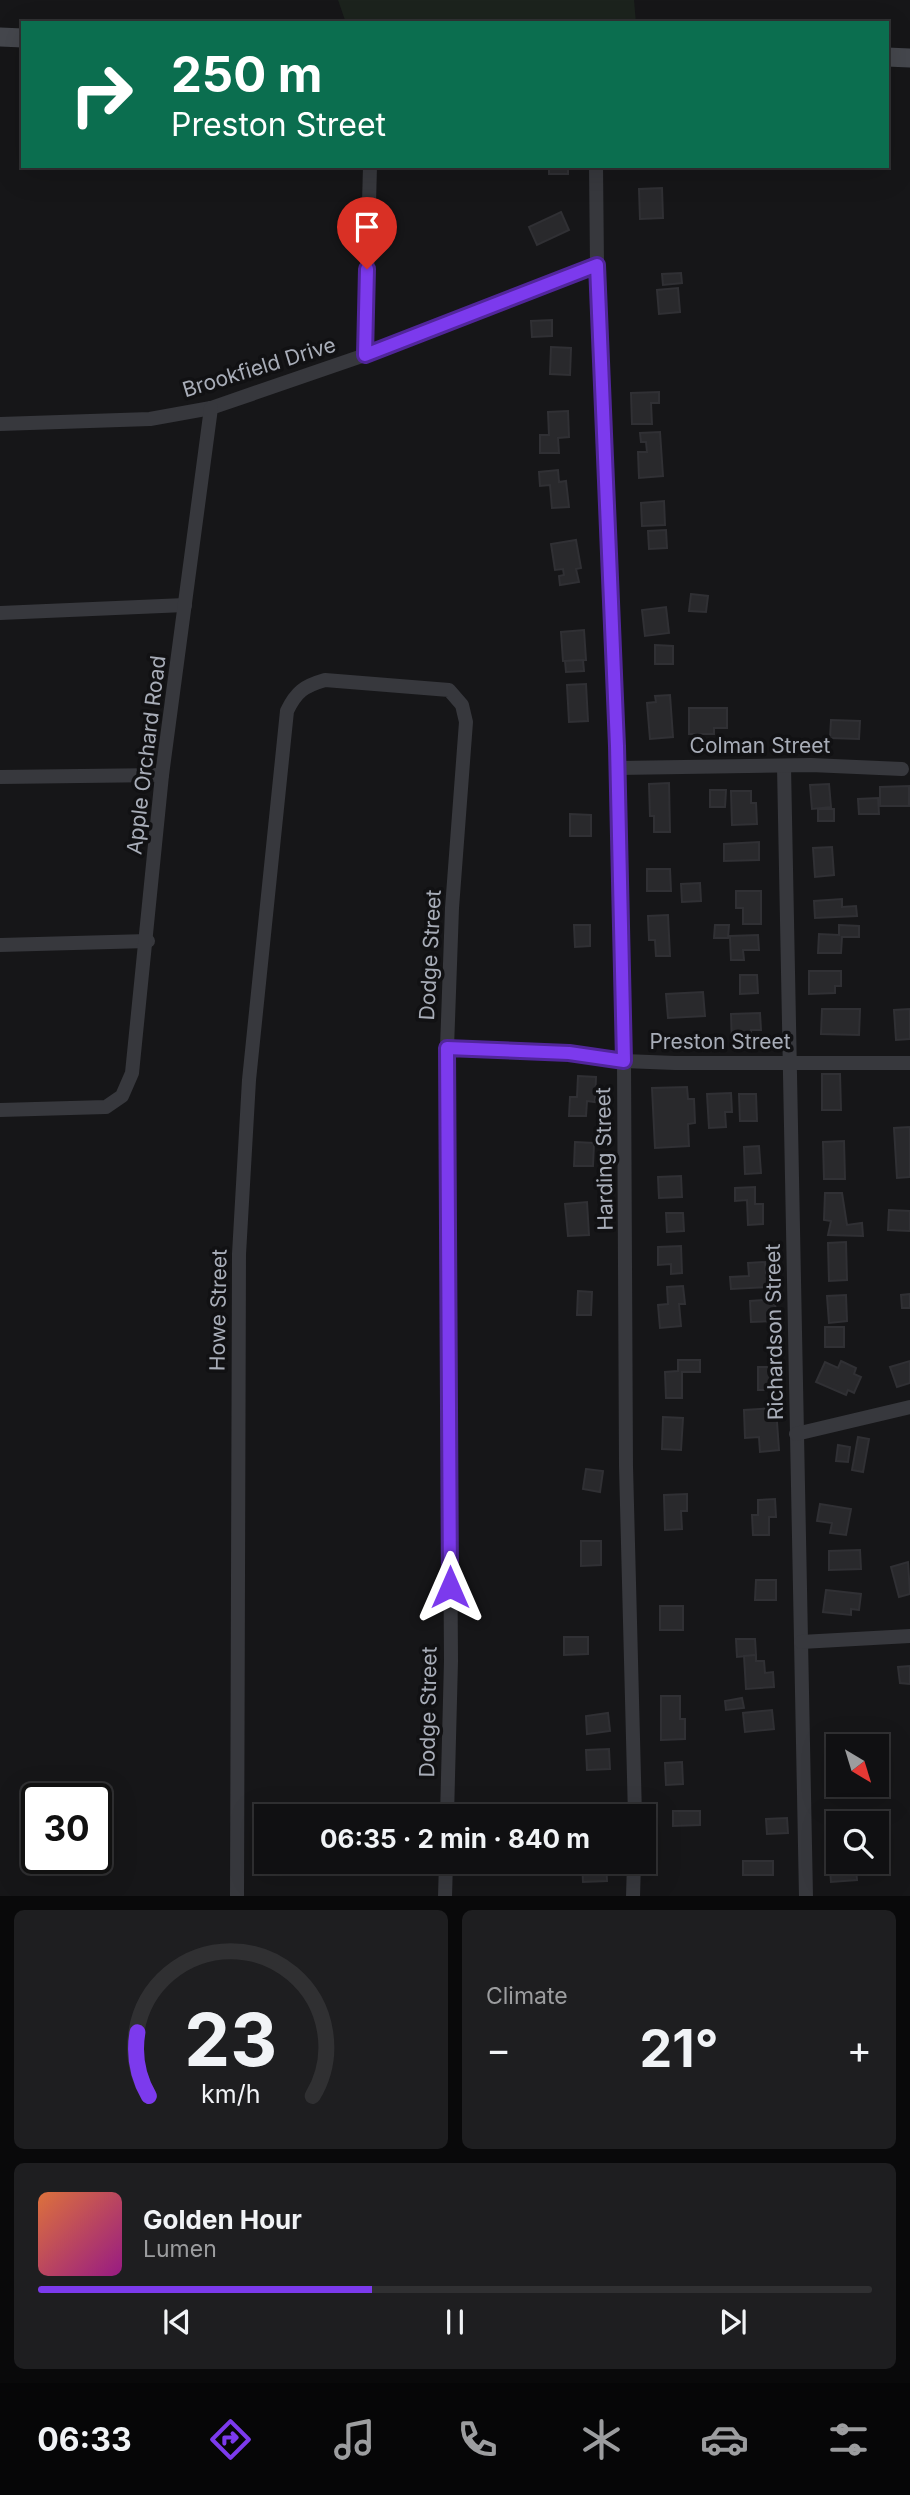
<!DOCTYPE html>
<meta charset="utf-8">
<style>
:root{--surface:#101012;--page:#1e1e20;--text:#f1f3f6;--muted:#9c9d9f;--line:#303032;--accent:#7c3aed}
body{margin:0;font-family:Inter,sans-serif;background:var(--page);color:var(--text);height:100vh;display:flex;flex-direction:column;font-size:26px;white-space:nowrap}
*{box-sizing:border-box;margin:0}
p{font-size:23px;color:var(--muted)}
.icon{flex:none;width:38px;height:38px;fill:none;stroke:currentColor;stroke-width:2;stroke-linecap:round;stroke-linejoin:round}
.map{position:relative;height:1896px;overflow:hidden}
.side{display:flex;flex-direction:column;gap:14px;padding:14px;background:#09090a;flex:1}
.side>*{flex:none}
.banner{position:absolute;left:21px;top:21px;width:868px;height:147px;border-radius:0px;box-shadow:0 7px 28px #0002,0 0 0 2px var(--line);background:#0b6e4f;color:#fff;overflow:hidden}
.needle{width:46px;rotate:142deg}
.fabs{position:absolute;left:826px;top:1734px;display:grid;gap:14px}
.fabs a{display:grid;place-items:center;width:63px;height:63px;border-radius:0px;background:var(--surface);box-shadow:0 7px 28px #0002,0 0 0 2px var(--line);font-size:35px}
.speed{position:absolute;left:21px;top:1783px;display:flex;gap:14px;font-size:35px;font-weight:700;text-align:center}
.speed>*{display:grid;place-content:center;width:91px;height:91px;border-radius:50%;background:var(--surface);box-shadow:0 7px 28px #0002,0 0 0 2px var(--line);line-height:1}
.speed .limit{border:4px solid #111;border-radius:10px;background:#fff;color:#111}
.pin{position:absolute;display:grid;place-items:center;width:60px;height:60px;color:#fff;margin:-72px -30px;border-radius:50% 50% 50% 0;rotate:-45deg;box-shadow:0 0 7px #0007}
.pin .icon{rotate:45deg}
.me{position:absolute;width:77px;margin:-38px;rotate:0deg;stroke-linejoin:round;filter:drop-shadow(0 0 5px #0008)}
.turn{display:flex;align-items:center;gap:24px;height:147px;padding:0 35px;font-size:32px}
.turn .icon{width:91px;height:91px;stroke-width:2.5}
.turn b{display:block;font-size:49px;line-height:60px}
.big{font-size:52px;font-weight:700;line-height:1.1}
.side .card{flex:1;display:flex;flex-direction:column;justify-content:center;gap:10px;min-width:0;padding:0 24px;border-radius:10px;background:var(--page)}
.side .dial{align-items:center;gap:0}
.dial svg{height:182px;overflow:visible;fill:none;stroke:var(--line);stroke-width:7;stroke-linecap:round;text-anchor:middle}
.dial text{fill:var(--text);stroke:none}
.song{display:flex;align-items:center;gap:21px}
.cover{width:84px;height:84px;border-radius:10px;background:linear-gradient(135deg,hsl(20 70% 55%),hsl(310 70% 35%))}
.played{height:7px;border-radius:4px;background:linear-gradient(90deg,var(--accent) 40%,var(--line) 40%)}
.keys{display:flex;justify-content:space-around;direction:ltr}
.heat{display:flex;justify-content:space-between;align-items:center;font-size:38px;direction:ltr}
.side .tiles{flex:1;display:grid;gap:14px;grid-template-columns:1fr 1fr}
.card:last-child{grid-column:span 2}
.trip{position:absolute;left:254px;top:1804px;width:402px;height:70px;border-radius:0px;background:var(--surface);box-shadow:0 7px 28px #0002,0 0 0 2px var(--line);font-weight:700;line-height:70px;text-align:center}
.dock{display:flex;height:112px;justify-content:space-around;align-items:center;background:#060607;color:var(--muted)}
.dock .icon{width:49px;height:49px}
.dock .selected{color:var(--accent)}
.dock b{font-size:32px;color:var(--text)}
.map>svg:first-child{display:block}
.green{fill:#1c231d}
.building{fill:#29292c;stroke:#303034;stroke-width:2}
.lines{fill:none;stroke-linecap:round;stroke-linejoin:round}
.street{stroke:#37383d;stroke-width:14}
.secondary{stroke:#45474d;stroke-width:19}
.route-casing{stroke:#51269a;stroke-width:18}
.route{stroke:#7c3aed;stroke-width:12}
.labels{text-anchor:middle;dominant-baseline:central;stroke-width:7;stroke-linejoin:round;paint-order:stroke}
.street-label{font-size:21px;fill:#a8adb8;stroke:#111113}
</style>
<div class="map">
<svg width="910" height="1897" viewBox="0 0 910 1897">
<rect width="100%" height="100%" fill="#161618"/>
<polygon class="green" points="338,0 634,0 636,23 346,23"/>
<g class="building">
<rect x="549" y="166" width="19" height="8"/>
<polygon points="662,188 663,218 640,219 639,189"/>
<polygon points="561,212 569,230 537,245 529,227"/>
<polygon points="681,273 682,283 663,285 662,274"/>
<polygon points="678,288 680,312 659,314 657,290"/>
<polygon points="552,320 552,336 532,337 531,321"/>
<polygon points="551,347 571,348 570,375 550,374"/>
<polygon points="659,392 659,403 651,403 652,424 632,424 631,393"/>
<polygon points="568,411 569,437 558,438 559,453 540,453 540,435 549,435 548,412"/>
<polygon points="660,432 663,476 639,478 638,452 647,452 646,442 641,442 640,433"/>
<polygon points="558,470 559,482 566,481 569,507 552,508 550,485 540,486 539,472"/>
<polygon points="664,501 665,525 642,526 641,503"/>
<polygon points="666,530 667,548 649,549 648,531"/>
<polygon points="576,540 581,568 576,569 579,582 560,585 559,576 564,575 563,569 555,570 551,544"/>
<polygon points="691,594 708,596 706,612 689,611"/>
<polygon points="666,607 669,633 645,636 642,610"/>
<polygon points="584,630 586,660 563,661 561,632"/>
<polygon points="655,645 673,646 673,664 655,664"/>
<polygon points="583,660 584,671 566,672 565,661"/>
<polygon points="586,684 588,721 569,722 567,685"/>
<polygon points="670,695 673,737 650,739 647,703 656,702 655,696"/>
<polygon points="689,708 727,708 727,728 714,728 714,734 689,734"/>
<polygon points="831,720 860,721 859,739 830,738"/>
<polygon points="669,783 670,832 654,832 654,816 650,816 649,784"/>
<polygon points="829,784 831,807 812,809 810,785"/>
<polygon points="909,786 909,806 880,806 880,787"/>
<polygon points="710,790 726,790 725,807 710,807"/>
<polygon points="731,791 751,791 751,803 756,803 757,824 732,825"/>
<polygon points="878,798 879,814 859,814 858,799"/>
<rect x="818" y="809" width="16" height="12"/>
<polygon points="570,814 591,815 591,836 570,836"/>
<polygon points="759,842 759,860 724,861 724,844"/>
<polygon points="832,847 834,875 815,877 813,848"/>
<polygon points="647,869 670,869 671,891 647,891"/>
<polygon points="700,883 701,901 682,902 681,884"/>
<polygon points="736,891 761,891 761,924 743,924 743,908 736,908"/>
<polygon points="842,899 842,907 856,906 857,916 815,918 814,901"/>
<polygon points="668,915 670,956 656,956 655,940 649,940 648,916"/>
<polygon points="574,925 590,925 590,946 575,947"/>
<polygon points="715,925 729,925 728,938 714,938"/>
<polygon points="839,925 859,926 859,937 842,937 841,953 818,953 819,934 839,935"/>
<polygon points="758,935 759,950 743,950 744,960 731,960 730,936"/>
<polygon points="809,971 841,971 841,986 835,986 835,993 809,994"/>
<polygon points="740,975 757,975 758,993 740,994"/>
<polygon points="703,992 705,1016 668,1018 666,994"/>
<polygon points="822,1009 860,1009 859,1035 821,1034"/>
<polygon points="910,1009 910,1039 896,1040 894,1010"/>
<polygon points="760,1013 761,1030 751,1030 751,1046 732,1047 731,1014"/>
<polygon points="822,1074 840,1074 841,1110 822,1110"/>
<polygon points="578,1076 596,1077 595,1102 587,1101 586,1116 569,1116 570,1097 577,1097"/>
<polygon points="687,1087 688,1099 694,1099 695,1123 688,1124 689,1146 655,1148 652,1088"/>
<polygon points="731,1093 732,1112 725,1112 726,1127 709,1128 707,1094"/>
<polygon points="739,1094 756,1094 757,1121 740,1121"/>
<polygon points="910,1127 910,1177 897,1178 894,1128"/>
<polygon points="844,1141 845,1179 824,1179 823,1142"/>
<polygon points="575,1142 594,1143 593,1166 574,1166"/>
<polygon points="759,1146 761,1173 745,1174 744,1147"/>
<polygon points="681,1176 682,1197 659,1198 658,1177"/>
<polygon points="755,1187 755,1204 763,1204 763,1224 748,1225 747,1200 735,1201 735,1188"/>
<polygon points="825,1193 842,1193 847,1225 862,1223 863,1236 828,1235 831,1221 824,1220"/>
<polygon points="587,1202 589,1235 568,1236 565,1204"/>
<polygon points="889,1210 910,1211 910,1231 888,1230"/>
<polygon points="666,1213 683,1213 684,1231 667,1232"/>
<polygon points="846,1242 847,1280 829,1281 828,1243"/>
<polygon points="681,1246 682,1273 671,1274 671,1264 658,1265 658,1247"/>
<polygon points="765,1262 767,1287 731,1289 730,1277 749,1276 748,1263"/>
<polygon points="683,1286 685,1304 679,1304 681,1326 660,1328 658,1305 668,1304 667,1287"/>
<polygon points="578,1291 592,1292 591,1315 577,1315"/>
<polygon points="910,1294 910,1308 902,1308 901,1295"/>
<polygon points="846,1295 847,1321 829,1323 827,1296"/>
<polygon points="775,1299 776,1321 751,1322 750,1301"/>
<rect x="825" y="1327" width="19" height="20"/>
<polygon points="678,1360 700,1360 700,1372 682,1372 682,1398 666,1398 665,1372 678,1371"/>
<polygon points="841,1361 856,1368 854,1374 861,1377 854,1393 848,1390 846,1395 816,1382 825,1362 838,1368"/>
<polygon points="910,1361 910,1383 897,1387 890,1367"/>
<rect x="758" y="1367" width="16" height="23"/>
<polygon points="776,1408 779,1450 760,1452 759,1437 745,1438 744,1410"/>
<polygon points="663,1417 683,1418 681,1450 662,1449"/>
<polygon points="858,1437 869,1439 863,1472 852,1470"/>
<polygon points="838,1445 850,1447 848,1462 836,1461"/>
<polygon points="586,1469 603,1471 600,1492 583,1489"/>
<polygon points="687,1494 687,1511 681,1511 682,1529 665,1530 664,1495"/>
<polygon points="775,1499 776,1517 769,1517 769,1535 753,1535 752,1515 758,1515 758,1500"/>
<polygon points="820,1504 851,1509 846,1535 830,1533 832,1523 817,1521"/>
<polygon points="581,1541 601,1541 601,1565 581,1566"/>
<polygon points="860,1550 861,1569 829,1570 829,1551"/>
<polygon points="908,1562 910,1594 899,1597 891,1567"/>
<polygon points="756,1580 776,1580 776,1600 755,1600"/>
<polygon points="826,1590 861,1594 859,1610 851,1609 851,1615 823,1612"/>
<rect x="660" y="1606" width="23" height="24"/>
<polygon points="564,1637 588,1637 588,1654 564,1655"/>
<polygon points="736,1639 755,1639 756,1655 737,1657"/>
<polygon points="756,1655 756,1661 764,1661 765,1673 773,1672 774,1687 746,1689 744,1656"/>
<polygon points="910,1666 910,1684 900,1683 898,1667"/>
<polygon points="661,1696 680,1696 680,1719 685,1719 685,1739 661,1740"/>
<polygon points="742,1698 744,1708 726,1710 725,1701"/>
<polygon points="772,1710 774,1729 745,1732 743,1713"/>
<polygon points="608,1713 610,1731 587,1734 586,1716"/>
<polygon points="860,1738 860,1746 838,1746 838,1760 828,1760 827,1740"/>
<polygon points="609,1749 610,1769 587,1770 586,1750"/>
<polygon points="682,1762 683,1784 666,1785 665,1763"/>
<polygon points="673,1811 700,1811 700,1825 673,1826"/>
<polygon points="787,1818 788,1833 767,1834 766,1819"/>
<rect x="743" y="1861" width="30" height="14"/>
<polygon points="582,1862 606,1862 607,1881 583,1882"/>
<polygon points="856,1868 857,1880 831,1882 830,1870"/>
</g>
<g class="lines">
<g class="street">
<polyline points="596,166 597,265 618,768 624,1061 626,1466 635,1816"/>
<polyline points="365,355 370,166"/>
<polyline points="0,424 150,419 211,408 365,355 597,265"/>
<polyline points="0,613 185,605"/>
<polyline points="784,766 806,1897"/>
<polyline points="618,768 811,765 902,769"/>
<polyline points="0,777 162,775"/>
<polyline points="0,945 148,941"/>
<polyline points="447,1048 569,1053 624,1061 675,1063 910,1063"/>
<polyline points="0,1110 106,1107 122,1096 132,1073 162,775 211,408"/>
<polyline points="796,1434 910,1407"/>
<polyline points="801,1642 910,1636"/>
<path d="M237,1897L239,1254L249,1080L287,711C296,692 304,686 325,680L449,690L462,705L466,722L452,908L447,1048L451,1661L447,1816"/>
<polyline points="445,1897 446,1862"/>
<polyline points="633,1897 634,1862"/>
</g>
<g class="secondary">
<polyline points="0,37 23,38"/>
<polyline points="887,57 910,58"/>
</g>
</g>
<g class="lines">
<g class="route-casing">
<polyline id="route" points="367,269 365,355 597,265 617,746 624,1061 569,1053 447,1048 450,1587"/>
</g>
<use href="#route" class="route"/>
</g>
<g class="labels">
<g class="street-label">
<text transform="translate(259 367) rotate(-17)">Brookfield Drive</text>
<text x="760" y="745">Colman Street</text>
<text transform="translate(146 755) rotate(-83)">Apple Orchard Road</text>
<text transform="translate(430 955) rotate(-87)">Dodge Street</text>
<text x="720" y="1041">Preston Street</text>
<text transform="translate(604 1159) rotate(-91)">Harding Street</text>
<text transform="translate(218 1310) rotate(-89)">Howe Street</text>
<text transform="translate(774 1332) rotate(-91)">Richardson Street</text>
<text transform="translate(428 1712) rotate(-89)">Dodge Street</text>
</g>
</g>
</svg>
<div class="fabs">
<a><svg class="needle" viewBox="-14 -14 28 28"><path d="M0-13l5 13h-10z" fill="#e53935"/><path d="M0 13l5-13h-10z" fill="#9c9d9f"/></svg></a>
<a><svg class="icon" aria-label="search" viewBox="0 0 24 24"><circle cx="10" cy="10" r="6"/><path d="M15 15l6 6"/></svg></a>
</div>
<div class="speed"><div class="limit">30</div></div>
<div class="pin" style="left:367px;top:269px;background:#d93025"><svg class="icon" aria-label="arrive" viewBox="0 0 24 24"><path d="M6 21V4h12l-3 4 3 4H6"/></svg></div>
<svg class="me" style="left:450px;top:1587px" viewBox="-20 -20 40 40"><path d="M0-17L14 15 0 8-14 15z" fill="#7c3aed" stroke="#fff" stroke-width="4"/></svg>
<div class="trip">06:35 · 2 min · 840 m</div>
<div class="banner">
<div class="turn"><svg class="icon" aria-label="right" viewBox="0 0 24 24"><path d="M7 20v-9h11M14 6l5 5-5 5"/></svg><div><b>250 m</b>Preston Street</div></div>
</div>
</div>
<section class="side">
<div class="tiles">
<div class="card dial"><svg viewBox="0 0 100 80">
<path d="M14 69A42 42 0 1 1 86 69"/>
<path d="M14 69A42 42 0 0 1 9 41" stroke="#7c3aed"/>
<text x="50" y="56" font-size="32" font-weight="700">23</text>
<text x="50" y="72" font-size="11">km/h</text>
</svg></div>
<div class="card"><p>Climate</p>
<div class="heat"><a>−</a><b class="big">21°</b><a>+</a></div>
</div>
<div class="card">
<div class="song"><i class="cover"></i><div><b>Golden Hour</b><p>Lumen</p></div></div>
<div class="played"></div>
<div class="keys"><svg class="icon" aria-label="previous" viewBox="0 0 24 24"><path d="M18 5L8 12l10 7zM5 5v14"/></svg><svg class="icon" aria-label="pause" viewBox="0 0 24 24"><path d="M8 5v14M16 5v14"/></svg><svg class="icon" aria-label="next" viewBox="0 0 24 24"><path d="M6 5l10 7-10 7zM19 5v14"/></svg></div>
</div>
</div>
</section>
<nav class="dock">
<b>06:33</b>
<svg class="icon selected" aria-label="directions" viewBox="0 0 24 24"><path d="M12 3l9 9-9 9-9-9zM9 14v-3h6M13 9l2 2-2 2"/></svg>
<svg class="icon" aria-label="music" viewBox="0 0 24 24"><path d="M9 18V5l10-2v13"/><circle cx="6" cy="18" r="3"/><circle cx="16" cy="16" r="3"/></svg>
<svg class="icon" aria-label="phone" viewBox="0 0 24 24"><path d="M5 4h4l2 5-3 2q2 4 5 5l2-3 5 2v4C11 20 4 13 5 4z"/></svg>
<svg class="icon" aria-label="climate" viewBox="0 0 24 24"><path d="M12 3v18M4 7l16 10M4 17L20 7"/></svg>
<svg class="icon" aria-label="car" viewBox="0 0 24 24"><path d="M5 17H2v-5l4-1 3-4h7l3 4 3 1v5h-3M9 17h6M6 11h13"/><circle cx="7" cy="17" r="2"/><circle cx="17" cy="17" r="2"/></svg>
<svg class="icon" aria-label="filters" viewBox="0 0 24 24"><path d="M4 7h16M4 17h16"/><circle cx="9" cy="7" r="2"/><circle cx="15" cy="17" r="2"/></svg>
</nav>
